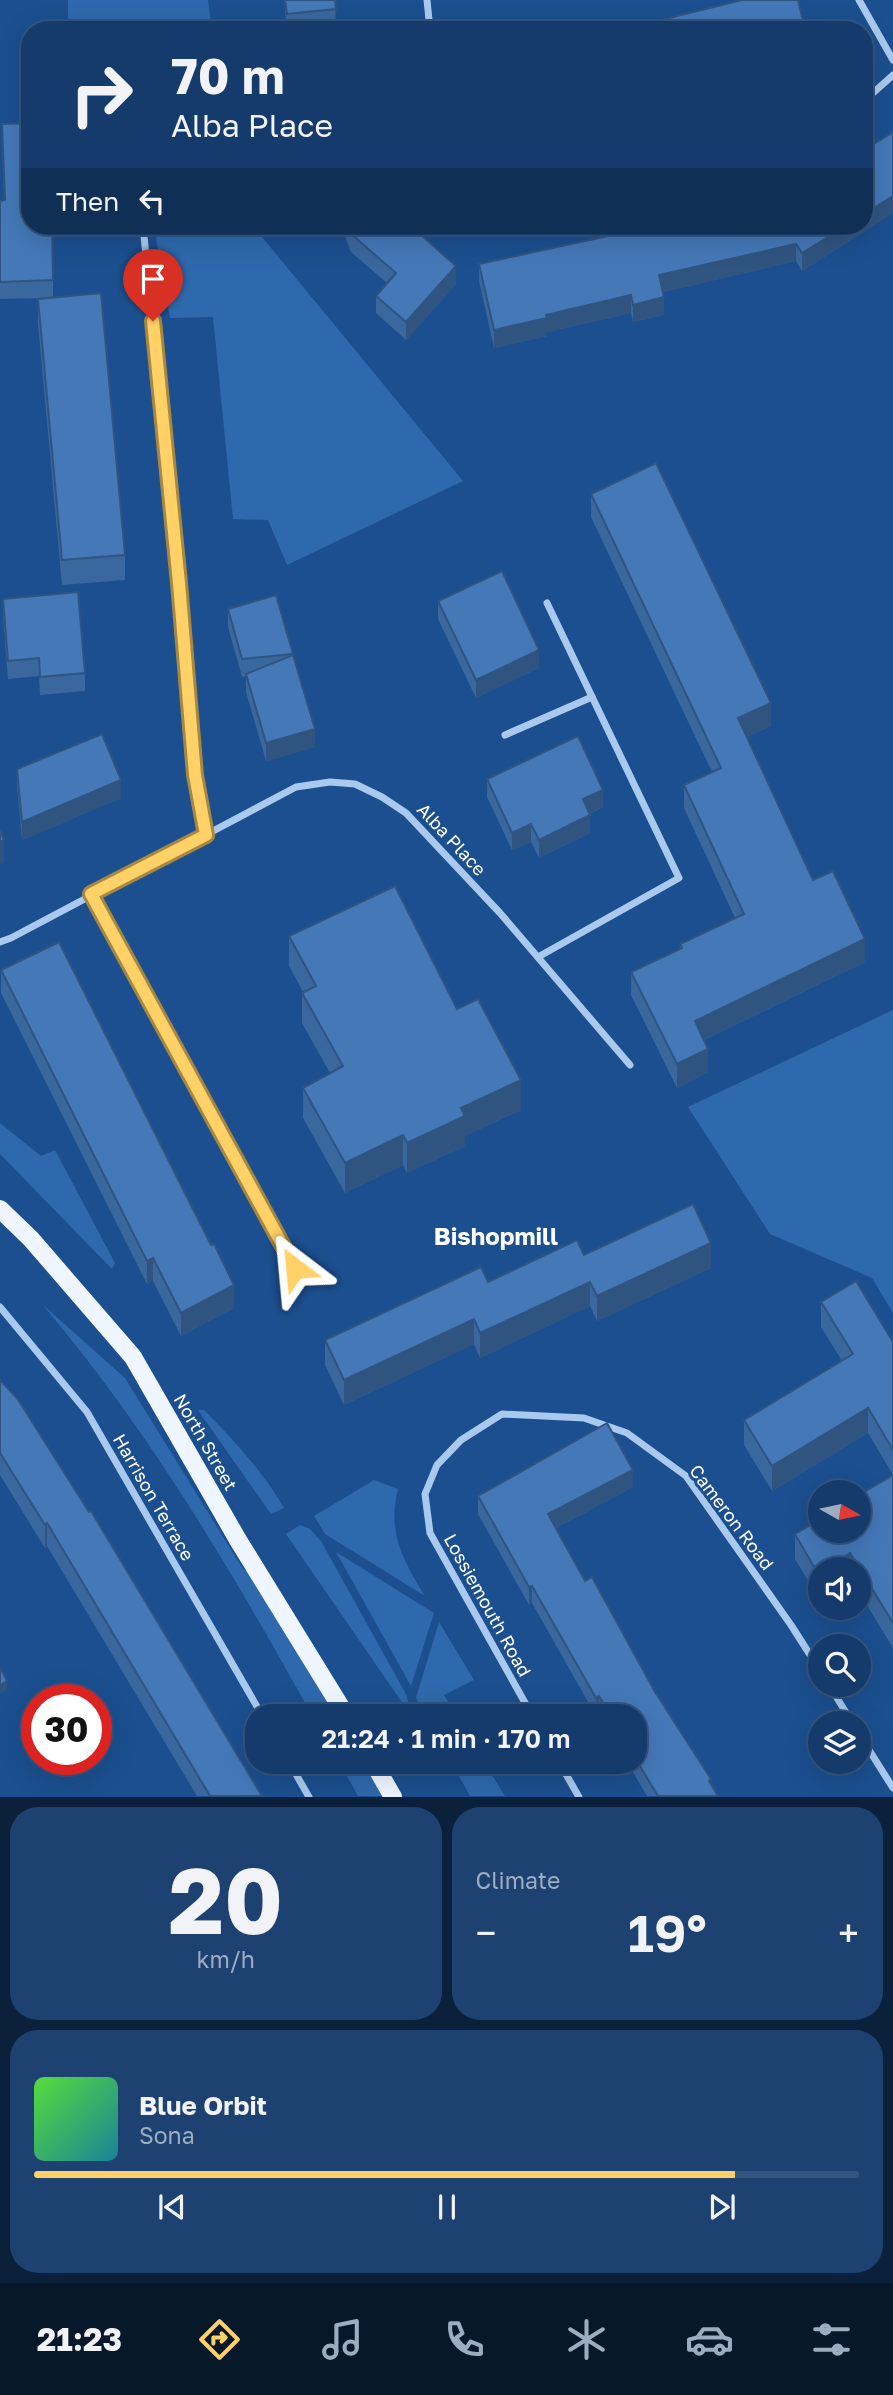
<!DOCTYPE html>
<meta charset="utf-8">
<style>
:root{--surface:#143b6b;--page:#1d4271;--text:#f1f3f6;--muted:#9dadc1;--line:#33557e;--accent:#ffd166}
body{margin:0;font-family:"Golos Text",sans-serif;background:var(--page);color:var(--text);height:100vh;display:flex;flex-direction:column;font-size:26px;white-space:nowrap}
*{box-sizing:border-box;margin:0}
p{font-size:23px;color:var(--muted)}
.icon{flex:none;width:38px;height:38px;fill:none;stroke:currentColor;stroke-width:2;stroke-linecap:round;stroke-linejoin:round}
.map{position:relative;height:1797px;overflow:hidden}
.side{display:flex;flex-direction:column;gap:10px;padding:10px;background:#0b203b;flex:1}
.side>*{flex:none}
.top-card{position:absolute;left:21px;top:21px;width:852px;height:214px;border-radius:28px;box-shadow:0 7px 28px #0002,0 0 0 2px var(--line);background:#143b6b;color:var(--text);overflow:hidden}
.needle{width:46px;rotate:99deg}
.fabs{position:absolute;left:808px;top:1480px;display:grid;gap:14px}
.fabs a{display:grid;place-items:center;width:63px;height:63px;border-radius:50%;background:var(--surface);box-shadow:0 7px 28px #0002,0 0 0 2px var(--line);font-size:35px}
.speed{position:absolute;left:21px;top:1684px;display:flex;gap:14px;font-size:35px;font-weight:700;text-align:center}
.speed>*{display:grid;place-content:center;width:91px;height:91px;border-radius:50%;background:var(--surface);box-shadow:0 7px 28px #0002,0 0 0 2px var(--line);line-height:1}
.speed .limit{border:10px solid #d22;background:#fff;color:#111}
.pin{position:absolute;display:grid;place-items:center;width:60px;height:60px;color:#fff;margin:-72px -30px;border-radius:50% 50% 50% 0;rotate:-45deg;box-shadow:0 0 7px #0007}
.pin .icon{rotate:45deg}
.me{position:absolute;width:77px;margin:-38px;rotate:331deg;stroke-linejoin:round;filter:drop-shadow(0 0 5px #0008)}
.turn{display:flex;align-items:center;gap:24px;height:147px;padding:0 35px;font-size:32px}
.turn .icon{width:91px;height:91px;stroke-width:2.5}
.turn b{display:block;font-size:49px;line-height:60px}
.then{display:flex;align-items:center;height:66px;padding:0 35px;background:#0003;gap:14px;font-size:26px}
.big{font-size:52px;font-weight:600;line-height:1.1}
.side .tile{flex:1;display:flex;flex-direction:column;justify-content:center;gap:10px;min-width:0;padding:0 24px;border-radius:28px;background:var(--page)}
.side .dial{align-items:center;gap:0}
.dial b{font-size:91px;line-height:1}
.song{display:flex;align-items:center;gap:21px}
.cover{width:84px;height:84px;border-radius:10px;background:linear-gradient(135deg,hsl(110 70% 55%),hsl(190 70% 35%))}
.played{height:7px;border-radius:4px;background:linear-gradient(90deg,var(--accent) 85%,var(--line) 85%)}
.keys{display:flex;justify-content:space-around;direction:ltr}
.heat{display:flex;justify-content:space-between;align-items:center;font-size:38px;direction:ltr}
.side .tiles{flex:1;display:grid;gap:10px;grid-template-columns:1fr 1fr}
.tile:last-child{grid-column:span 2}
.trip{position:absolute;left:245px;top:1704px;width:402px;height:70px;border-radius:28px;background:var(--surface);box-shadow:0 7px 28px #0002,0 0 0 2px var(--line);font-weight:600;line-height:70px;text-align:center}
.menu{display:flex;height:112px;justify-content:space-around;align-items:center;background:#08182b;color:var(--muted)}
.menu .icon{width:49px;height:49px}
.menu .on{color:var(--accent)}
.menu b{font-size:32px;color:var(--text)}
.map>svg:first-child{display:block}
.green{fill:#2e69ad}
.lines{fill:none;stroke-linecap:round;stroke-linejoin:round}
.minor{stroke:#a9c9ee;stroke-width:7}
.primary{stroke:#f0f6ff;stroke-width:18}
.wall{fill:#3a679d}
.shaded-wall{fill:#305480}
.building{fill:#4478b7;stroke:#305480;stroke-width:2}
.route-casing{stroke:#a68842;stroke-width:18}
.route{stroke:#ffd166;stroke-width:12}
.labels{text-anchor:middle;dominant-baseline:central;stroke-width:6;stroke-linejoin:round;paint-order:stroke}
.street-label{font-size:18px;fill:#fff;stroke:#1b4f8f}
.district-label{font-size:24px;font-weight:bold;fill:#fff;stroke:#1b4f8f}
</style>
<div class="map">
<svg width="893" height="1797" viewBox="0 0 893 1797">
<rect width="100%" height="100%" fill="#1b4f8f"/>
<g class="green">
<polygon points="68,0 208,0 212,30 68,30"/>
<polygon points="154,226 253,226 463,481 287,565 268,520 233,519 213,317 170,318"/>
<polygon points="893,1010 893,1313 872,1278 770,1234 688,1107"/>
<polygon points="0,1123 41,1156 55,1150 115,1263 112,1269 0,1154"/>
<path d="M42,1304L125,1378L243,1569L259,1576L340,1717H313C233,1573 149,1430 42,1304Z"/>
<path d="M198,1410H204C234,1440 263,1472 284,1508L271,1514Z"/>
<path d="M374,1480L398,1489C387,1533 403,1560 425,1596L325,1534L314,1516Z"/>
<polygon points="300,1525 310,1529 321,1541 407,1696 410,1714 286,1534"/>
<polygon points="336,1552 434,1613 411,1686"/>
<polygon points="439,1622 474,1680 444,1695 457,1717 426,1717 416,1698"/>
<polygon points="339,1762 366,1762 386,1796 358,1796"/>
<polygon points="451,1762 484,1762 505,1796 470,1796"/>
</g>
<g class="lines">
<g class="minor">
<polyline points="427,0 430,30"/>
<polyline points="859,0 893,60"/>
<polyline points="864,101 893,75"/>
<polyline points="143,226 179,583 195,775 206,835"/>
<polyline points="505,735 592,697"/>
<polyline points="91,894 294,1268"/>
<polyline points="0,942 11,938 296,787 330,782 355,784 382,797 406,813 500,913 630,1065"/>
<polyline points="538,957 679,878 547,603"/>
<polyline points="0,1307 87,1412 263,1717"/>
<polyline points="829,1685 853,1724"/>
<polyline points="533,1717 430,1533 425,1494 437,1465 461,1440 502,1414 584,1418 627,1433 686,1476 791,1625 821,1672"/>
<polyline points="859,1734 893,1788"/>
<polyline points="289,1762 309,1797"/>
<polyline points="559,1762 579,1797"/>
</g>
<g class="primary">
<polyline points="0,1209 31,1239 133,1357 238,1540 347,1717"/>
<polyline points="373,1762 393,1797"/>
</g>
</g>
<g class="wall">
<polygon points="284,0 335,0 336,27 305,30 287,30"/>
<polygon points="2,124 53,280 53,297 125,555 125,580 62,585 38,324 38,299 49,298 0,299 0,201 4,200"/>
<polygon points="893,132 893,213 802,271 796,261 663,292 664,315 633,322 631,313 547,332 547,336 494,348 479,281 479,264 738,230"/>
<polygon points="341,226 411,226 456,284 406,340 376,313 376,296 387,283 351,252"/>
<polygon points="591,494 771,726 747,737 813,880 865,962 704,1040 708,1072 677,1088 631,995 631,972 680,949 680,944 735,918 684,808 684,785 712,772 591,517"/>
<polygon points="276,595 315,747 266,761 246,692 246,676 242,677 228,627 228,609"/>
<polygon points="3,599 85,673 85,691 40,695 39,676 8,679 3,617"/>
<polygon points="438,601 539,668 476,698 438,619"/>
<polygon points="17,769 121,798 22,840 17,787"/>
<polygon points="487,779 603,807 590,814 590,833 539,858 531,842 512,850 487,797"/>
<polygon points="289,936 457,1009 521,1110 465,1136 465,1146 407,1173 403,1165 345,1193 303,1118 303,1088 330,1073 302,1023 302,993 303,992 289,966"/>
<polygon points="1,970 234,1308 181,1336 153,1281 147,1284 1,993"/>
<polygon points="584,1255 711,1268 597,1321 590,1306 480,1358 474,1344 344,1405 325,1365 325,1340 488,1282"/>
<polygon points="821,1302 893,1342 893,1475 868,1433 772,1491 744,1445 744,1420 842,1361 821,1327"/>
<polygon points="0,1380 262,1796 197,1796 47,1546 45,1548 0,1475"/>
<polygon points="893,1475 893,1648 859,1592 859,1570 821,1570 817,1596 795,1559 795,1534"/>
<polygon points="633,1487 556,1528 585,1581 655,1692 718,1796 647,1796 627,1762 635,1762 635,1717 600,1717 599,1714 596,1716 532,1603 529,1605 478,1514 478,1496"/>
</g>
<g class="shaded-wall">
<polygon points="893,196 893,213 802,271 802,253 846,226 864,226 864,214"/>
<polygon points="796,244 796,261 659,293 659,275"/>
<polygon points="456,266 456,284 406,340 406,322"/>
<polygon points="631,295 631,313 547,332 547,336 494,348 494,330 546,315"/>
<polygon points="664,297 664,315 633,322 633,305"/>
<polygon points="539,650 539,668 476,698 476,680"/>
<polygon points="771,703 771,726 738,741 738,718"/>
<polygon points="315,729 315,747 266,761 266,743"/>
<polygon points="121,780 121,798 22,840 22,822"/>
<polygon points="603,790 603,807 583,817 583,799"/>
<polygon points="590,815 590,833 539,858 539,840"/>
<polygon points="531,824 531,842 512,850 512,833"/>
<polygon points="4,840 4,863 0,864 0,842"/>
<polygon points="865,939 865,962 695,1044 695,1021"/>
<polygon points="708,1049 708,1072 677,1088 677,1064"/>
<polygon points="521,1080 521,1110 465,1136 465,1146 407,1173 407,1143 461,1108"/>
<polygon points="403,1135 403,1165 345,1193 345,1163"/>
<polygon points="711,1243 711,1268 597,1321 597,1296"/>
<polygon points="153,1258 153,1281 147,1284 147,1261"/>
<polygon points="590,1282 590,1306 480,1358 480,1333"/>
<polygon points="234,1285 234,1308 181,1336 181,1313"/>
<polygon points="474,1319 474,1344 344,1405 344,1380"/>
<polygon points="868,1408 868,1433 772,1491 772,1466"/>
<polygon points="633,1470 633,1487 548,1532 548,1514"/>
<polygon points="47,1523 47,1546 45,1548 45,1525"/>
<polygon points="850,1553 850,1570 821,1570 821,1595 817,1596 817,1572"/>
<polygon points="532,1586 532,1603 529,1605 529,1587"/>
<polygon points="7,1681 7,1690 0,1694 0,1685"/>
<polygon points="599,1696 599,1714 596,1716 596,1698"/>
</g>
<g class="building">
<polygon points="285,0 335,0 336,9 287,14"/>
<polygon points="742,0 798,0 805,30 620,30"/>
<polygon points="30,123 30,226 52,226 53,280 0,282 0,201 5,200 2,124"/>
<polygon points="893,132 893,196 864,214 864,150"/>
<polygon points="348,226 411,226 456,266 406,322 376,296 396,273 351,234"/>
<polygon points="654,226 737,226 738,230 745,226 846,226 802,253 796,244 659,275 664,297 633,305 631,295 546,315 547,318 494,330 479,264"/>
<polygon points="101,293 125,555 62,560 38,299"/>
<polygon points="656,463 771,703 738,718 813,880 833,871 865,939 695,1021 708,1049 677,1064 631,972 682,948 680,944 744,914 684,785 721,768 591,494"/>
<polygon points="502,571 539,650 476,680 438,601"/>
<polygon points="78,592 85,673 40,677 39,658 8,661 3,599"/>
<polygon points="276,595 293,654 242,659 228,609"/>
<polygon points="293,655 315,729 266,743 246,674"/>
<polygon points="102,734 121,780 22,822 17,769"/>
<polygon points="578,736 603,790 583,799 590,815 539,840 531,824 512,833 487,779"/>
<polygon points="0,830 4,840 0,842"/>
<polygon points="395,886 457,1009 478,999 521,1080 461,1108 465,1116 407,1143 403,1135 345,1163 303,1088 343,1066 302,993 316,986 289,936"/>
<polygon points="59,942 211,1245 214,1244 234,1285 181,1313 153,1258 147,1261 1,970"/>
<polygon points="693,1204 711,1243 597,1296 590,1282 480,1333 474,1319 344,1380 325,1340 481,1267 488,1282 577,1240 584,1255"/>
<polygon points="856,1281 893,1342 893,1450 868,1408 772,1466 744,1420 853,1354 821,1302"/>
<polygon points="0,1380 17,1398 89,1512 91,1511 262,1796 210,1796 47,1523 45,1525 0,1453"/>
<polygon points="607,1423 633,1470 548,1514 585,1581 592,1577 655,1692 711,1779 709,1781 718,1796 658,1796 635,1758 635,1717 611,1717 599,1696 596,1698 532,1586 529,1587 478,1496"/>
<polygon points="893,1475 893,1623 850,1553 817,1572 795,1534 821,1519 821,1531 859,1531 859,1495"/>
<polygon points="0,1667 7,1681 0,1685"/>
</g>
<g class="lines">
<g class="route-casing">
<polyline id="route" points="153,321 179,583 195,775 206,835 91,894 295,1268"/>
</g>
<use href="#route" class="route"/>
</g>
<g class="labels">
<g class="street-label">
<text transform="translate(452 839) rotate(47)">Alba Place</text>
<text transform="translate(206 1442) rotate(60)">North Street</text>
<text transform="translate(154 1497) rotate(60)">Harrison Terrace</text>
<text transform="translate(732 1517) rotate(53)">Cameron Road</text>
<text transform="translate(488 1605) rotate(61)">Lossiemouth Road</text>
</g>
<g class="district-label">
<text x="496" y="1235">Bishopmill</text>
</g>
</g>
</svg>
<div class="fabs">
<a><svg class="needle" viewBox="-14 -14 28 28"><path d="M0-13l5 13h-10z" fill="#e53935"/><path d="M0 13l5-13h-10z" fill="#9dadc1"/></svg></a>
<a><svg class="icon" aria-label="sound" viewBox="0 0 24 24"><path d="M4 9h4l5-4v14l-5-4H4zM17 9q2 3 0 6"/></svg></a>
<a><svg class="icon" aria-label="search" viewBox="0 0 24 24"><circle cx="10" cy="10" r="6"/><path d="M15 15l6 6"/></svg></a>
<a><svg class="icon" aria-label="layers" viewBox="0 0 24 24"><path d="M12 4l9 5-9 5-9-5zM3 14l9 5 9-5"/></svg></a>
</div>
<div class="speed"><div class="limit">30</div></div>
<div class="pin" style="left:153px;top:321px;background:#d93025"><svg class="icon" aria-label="arrive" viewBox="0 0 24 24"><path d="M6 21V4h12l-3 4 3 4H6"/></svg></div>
<svg class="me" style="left:295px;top:1268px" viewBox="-20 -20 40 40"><path d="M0-17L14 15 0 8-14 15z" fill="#ffd166" stroke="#fff" stroke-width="4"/></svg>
<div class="trip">21:24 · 1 min · 170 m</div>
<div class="top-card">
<div class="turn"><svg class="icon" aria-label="right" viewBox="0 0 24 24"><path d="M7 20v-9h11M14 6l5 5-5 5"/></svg><div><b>70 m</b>Alba Place</div></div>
<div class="then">Then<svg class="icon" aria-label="left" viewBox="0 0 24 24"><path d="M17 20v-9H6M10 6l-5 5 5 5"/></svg></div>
</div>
</div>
<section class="side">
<div class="tiles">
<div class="tile dial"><b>20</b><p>km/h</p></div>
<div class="tile"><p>Climate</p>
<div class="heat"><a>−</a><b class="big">19°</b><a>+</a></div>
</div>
<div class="tile">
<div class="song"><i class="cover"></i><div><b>Blue Orbit</b><p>Sona</p></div></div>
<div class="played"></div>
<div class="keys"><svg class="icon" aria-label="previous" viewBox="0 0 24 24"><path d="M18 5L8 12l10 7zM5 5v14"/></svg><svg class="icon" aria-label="pause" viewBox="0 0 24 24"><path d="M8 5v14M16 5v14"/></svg><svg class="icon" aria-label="next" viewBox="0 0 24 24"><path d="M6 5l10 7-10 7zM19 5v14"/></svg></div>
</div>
</div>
</section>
<nav class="menu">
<b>21:23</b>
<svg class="icon on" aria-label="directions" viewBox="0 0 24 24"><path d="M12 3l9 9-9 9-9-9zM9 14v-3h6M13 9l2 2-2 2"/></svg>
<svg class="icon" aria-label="music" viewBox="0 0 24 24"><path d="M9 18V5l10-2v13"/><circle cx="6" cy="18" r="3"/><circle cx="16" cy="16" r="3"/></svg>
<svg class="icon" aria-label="phone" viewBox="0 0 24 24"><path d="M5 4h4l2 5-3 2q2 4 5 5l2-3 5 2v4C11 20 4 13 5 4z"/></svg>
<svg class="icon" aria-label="climate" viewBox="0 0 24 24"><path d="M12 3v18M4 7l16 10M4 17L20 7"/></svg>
<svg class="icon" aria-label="car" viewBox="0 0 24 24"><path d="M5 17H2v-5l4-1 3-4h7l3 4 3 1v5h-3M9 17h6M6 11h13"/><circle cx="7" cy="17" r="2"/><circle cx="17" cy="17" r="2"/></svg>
<svg class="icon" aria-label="filters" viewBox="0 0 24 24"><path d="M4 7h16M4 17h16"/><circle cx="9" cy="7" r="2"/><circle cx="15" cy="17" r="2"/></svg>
</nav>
